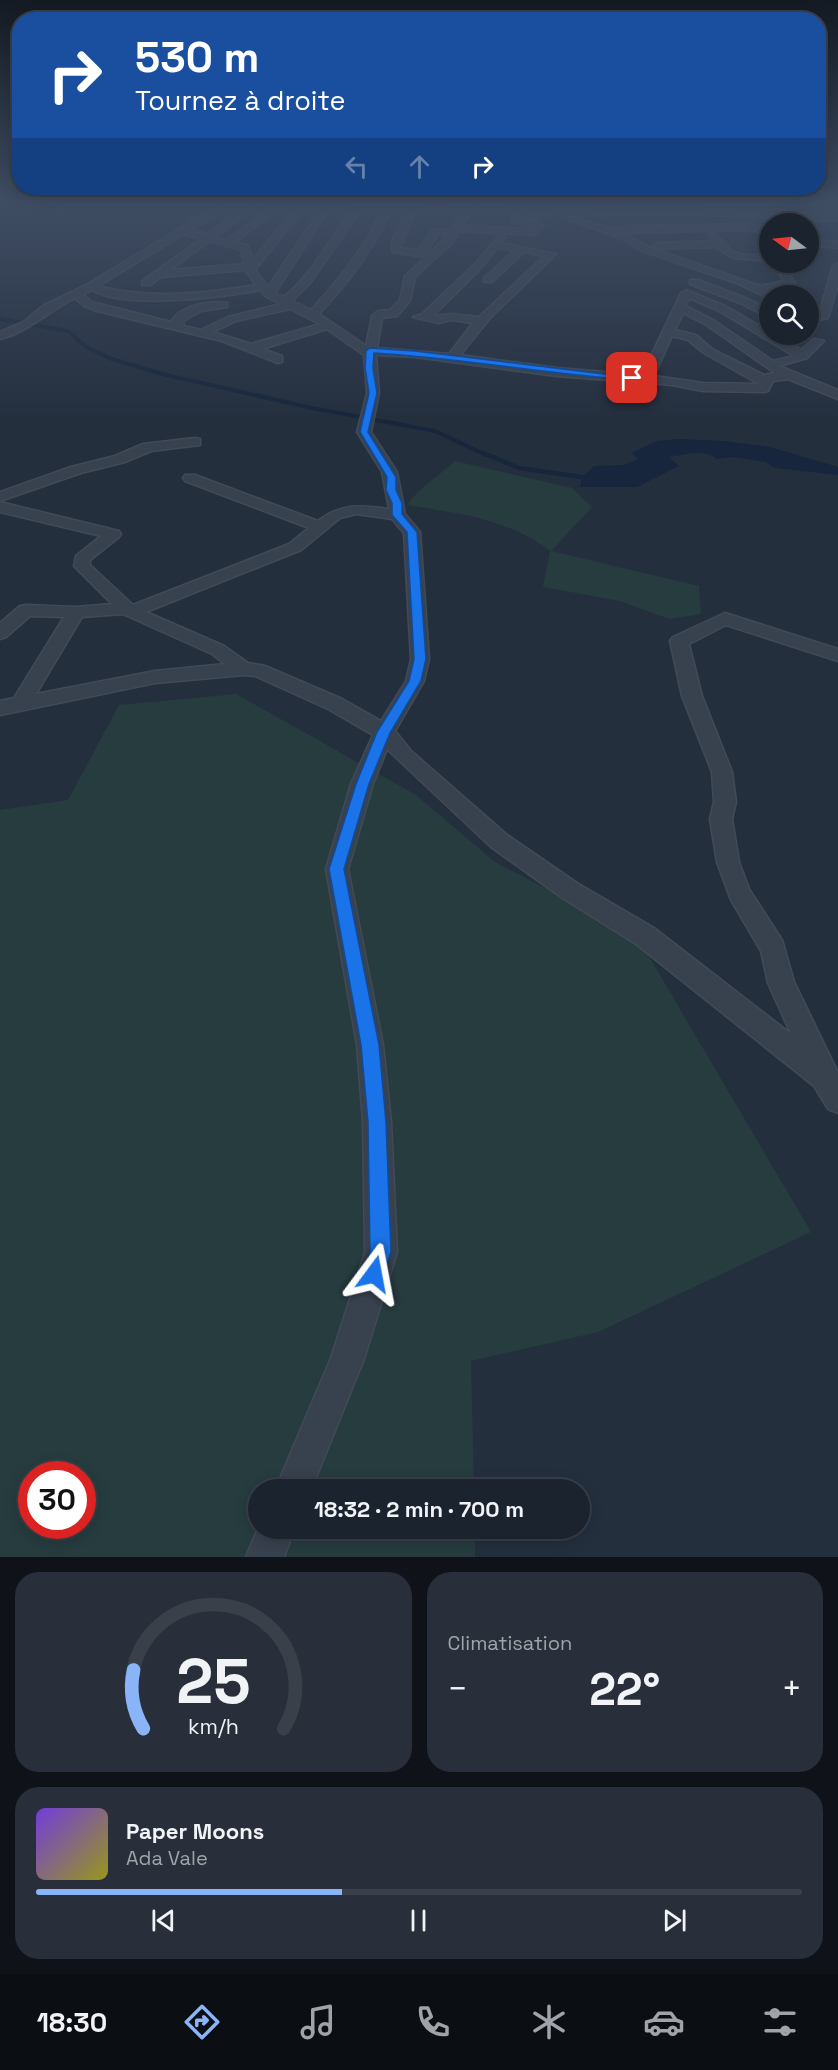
<!DOCTYPE html>
<html lang="fr">
<meta charset="utf-8">
<style>
:root{--surface:#1b232e;--page:#282f3a;--text:#f1f3f6;--muted:#a0a4aa;--line:#39404a;--accent:#8ab4f8}
body{margin:0;font-family:"Space Grotesk",sans-serif;background:var(--page);color:var(--text);height:100vh;display:flex;flex-direction:column;font-size:22px;white-space:nowrap}
*{box-sizing:border-box;margin:0}
p{font-size:20px;color:var(--muted)}
.icon{flex:none;width:33px;height:33px;fill:none;stroke:currentColor;stroke-width:2;stroke-linecap:round;stroke-linejoin:round}
.map{position:relative;height:1557px;overflow:hidden}
.panel{display:flex;flex-direction:column;gap:15px;padding:15px;background:#0f1319;flex:1}
.panel>*{flex:none}
.banner{position:absolute;left:12px;top:12px;width:814px;height:183px;border-radius:24px;box-shadow:0 3px 15px #0003,0 0 0 2px var(--line);background:#1a4fa0;color:#fff;overflow:hidden}
.needle{width:39px;rotate:285deg}
.fabs{position:absolute;left:759px;top:213px;display:grid;gap:12px}
.fabs a{display:grid;place-items:center;width:60px;height:60px;border-radius:50%;background:var(--surface);box-shadow:0 3px 15px #0003,0 0 0 2px var(--line);font-size:30px}
.speed{position:absolute;left:18px;top:1461px;display:flex;gap:12px;font-size:30px;font-weight:700;text-align:center}
.speed>*{display:grid;place-content:center;width:78px;height:78px;border-radius:50%;background:var(--surface);box-shadow:0 3px 15px #0003,0 0 0 2px var(--line);line-height:1}
.speed .limit{border:9px solid #d22;background:#fff;color:#111}
.pin{position:absolute;display:grid;place-items:center;width:51px;height:51px;color:#fff;margin:-26px;border-radius:12px;box-shadow:0 3px 9px #0006}
.me{position:absolute;width:66px;margin:-33px;rotate:13deg;stroke-linejoin:round;filter:drop-shadow(0 0 4px #0008)}
.turn{display:flex;align-items:center;gap:21px;height:126px;padding:0 24px;font-size:27px}
.turn .icon{width:78px;height:78px;stroke-width:2.5}
.turn b{display:block;font-size:42px;line-height:51px}
.lanes{display:flex;align-items:center;height:57px;padding:0 24px;background:#0003;justify-content:center;gap:30px;direction:ltr}
.lanes .off{opacity:.35}
.big{font-size:45px;font-weight:800;line-height:1.1}
.panel .card{flex:1;display:flex;flex-direction:column;justify-content:center;gap:9px;min-width:0;padding:0 21px;border-radius:24px;background:var(--page)}
.panel .dial{align-items:center;gap:0}
.dial svg{height:156px;overflow:visible;fill:none;stroke:var(--line);stroke-width:7;stroke-linecap:round;text-anchor:middle}
.dial text{fill:var(--text);stroke:none}
.song{display:flex;align-items:center;gap:18px}
.cover{width:72px;height:72px;border-radius:9px;background:linear-gradient(135deg,hsl(260 70% 55%),hsl(60 70% 35%))}
.played{height:6px;border-radius:3px;background:linear-gradient(90deg,var(--accent) 40%,var(--line) 40%)}
.keys{display:flex;justify-content:space-around;direction:ltr}
.heat{display:flex;justify-content:space-between;align-items:center;font-size:33px;direction:ltr}
.panel .tiles{flex:1;display:grid;gap:15px;grid-template-columns:1fr 1fr}
.card:last-child{grid-column:span 2}
.trip{position:absolute;left:248px;top:1479px;width:342px;height:60px;border-radius:30px;background:var(--surface);box-shadow:0 3px 15px #0003,0 0 0 2px var(--line);font-weight:800;line-height:60px;text-align:center}
.menu{display:flex;height:96px;justify-content:space-around;align-items:center;background:#0b0e12;color:var(--muted)}
.menu .icon{width:42px;height:42px}
.menu .selected{color:var(--accent)}
.menu b{font-size:27px;color:var(--text)}
.map>svg:first-child{display:block}
.green{fill:#263c3f;fill-rule:evenodd}
.water{fill:#17263c}
.lines{fill:none;stroke-linecap:round;stroke-linejoin:round}
.stream-far1{stroke:#17263c;stroke-width:4}
.stream{stroke:#17263c;stroke-width:4.5}
.minor-casing{stroke:#414a57;stroke-width:3}
.minor{fill:#38414e;fill-rule:evenodd}
.route{fill:#1a73e8;stroke:#114b97;stroke-width:1.5}
</style>
<div class="map">
<svg width="838" height="1557" viewBox="0 0 838 1557">
<rect width="100%" height="100%" fill="#242f3e"/>
<g class="green">
<path d="M455,461L572,488L592,507L551,551L699,586L701,614L669,619L620,601L543,587L550,551C509,519 457,513 407,505C421,485 438,477 455,461Z"/>
<path d="M236,694L416,795L495,862L637,936L811,1232L598,1332L471,1361L474,1489L258,1490V1528L475,1529V1557H0V810L68,800L119,705ZM32,1474H82V1526H32Z"/>
</g>
<path class="water" d="M679,439L725,441L770,447L838,467V475L775,468L765,462L733,457L717,459C705,448 683,455 669,457L679,466L637,487H580L582,477L594,466L624,465L638,459L631,453L657,441Z"/>
<g class="lines">
<polyline class="stream-far1" points="0,319 68,331 85,346 109,358 162,374 312,408 435,431 486,455"/>
<polyline class="stream" points="483,453 519,468 582,477"/>
<g class="minor-casing">
<g id="minor">
<polygon points="62,202 71,202 62,212 58,209"/>
<path d="M224,202L259,208H354L358,202H366L363,207H383L386,202H394L392,207H409L412,202H420L418,207L465,206L468,202H476L474,207L689,208L838,215V221L689,214L601,215L556,211L552,215L471,212L463,226L532,229L535,227L512,222L511,220L515,217L538,220L544,227L534,235L460,231L453,242L415,277L410,301L397,316L382,318L377,348L449,354L473,323L452,320L439,323L413,317L422,314L477,262L500,234L505,237L500,243L556,254L490,318L460,355L557,368L642,375L681,293L686,290L727,307L770,332V334H775L801,350L814,339L824,341L807,358L779,366L838,390V399L788,379L773,381L768,391L764,392L703,391L672,385L557,376L415,357L376,355L379,393L371,432L397,472L405,514L420,532L429,659L424,681L395,731L411,751L507,835L577,883L654,928L791,1034L768,983L761,951L731,900L717,862L710,819L714,802L712,772L682,696L670,641L673,637L725,613L838,649V661L726,625L689,644L702,696L732,772L736,802L732,819L739,862L749,889L782,940L794,982L838,1073V1113L828,1109L814,1086L636,944L561,897L491,847L387,749L373,784L348,869L383,1045L391,1122L397,1252L364,1359L311,1490H275L331,1358L365,1252L363,1122L357,1045L326,869L351,784L373,735L328,709L255,676L244,675L155,683L0,715V701L14,698L64,617L30,616L6,637L0,639V623L20,606L26,605L76,607L112,604L74,566L76,556L101,536L0,512V502L119,531L121,534L119,537L90,560V565L133,605L289,544L309,528L185,481L183,478L185,475H195L318,521C341,503 362,505 389,509L382,472L357,432L367,393L364,355L327,329L262,349L282,356V362L278,363L222,341L97,311L84,306L75,298C49,311 28,332 0,339V332L25,321L44,305L86,285ZM224,210L239,211L207,234L191,230ZM248,212L263,214L227,240L215,237ZM381,212C365,248 337,282 311,310L292,301L311,282L359,213ZM390,212H407L392,241V252L425,257L405,276L400,300L390,310L378,311L372,316L366,346L319,314C346,285 374,249 390,212ZM415,212H462L451,230H432L418,250L400,248ZM274,213H291L253,260L248,246L235,242ZM300,213H318L268,287L255,270ZM327,213H349C328,242 312,274 284,297L275,293ZM184,234L201,239L142,281V285H150L161,277L245,270L256,285C206,293 148,300 98,286ZM438,235H448L431,252L427,251ZM210,241L241,250L244,264L170,270ZM497,248L514,251L484,278V282H492L524,252L544,256L479,317L452,314L433,316L483,266ZM92,290C126,310 221,297 261,290L265,296L281,304L228,317L201,330L184,326L183,321L201,311L227,307V303C210,300 179,306 171,322L92,302L83,294ZM689,298L719,311L794,356L773,361L713,320L686,306ZM290,309L320,324L251,344L213,332L236,321ZM683,313L705,324L775,373L764,375L712,349L696,335L675,330ZM672,336L688,340L704,353L759,384L703,383L654,376ZM356,514L392,519L404,533L411,659L406,681L381,721L342,699L265,666L248,663L224,646L146,612L301,550L340,518ZM123,614L212,654L225,664L155,671L36,694L82,617Z"/>
<polygon points="569,216 615,230 627,226 743,224 770,227 770,233 743,230 624,233 646,246 760,286 784,281 772,262 782,262 795,283 769,290 777,296 770,296 768,298 739,284 640,250 621,238 569,220"/>
<polygon points="713,232 733,252 744,255 770,255 770,261 733,258 716,247 658,249 653,246 658,243 712,241 708,235"/>
<polygon points="808,239 838,242 838,248 808,245"/>
<polygon points="838,263 838,284 828,318 819,320 818,318 833,266"/>
<polygon points="690,280 698,280 748,299 770,310 770,318 740,303 690,284"/>
<polygon points="195,438 200,439 200,445 151,451 125,462 81,473 0,501 0,492 71,467 115,456 143,444"/>
<polygon points="258,1528 295,1528 284,1557 246,1557"/>
</g>
</g>
<use href="#minor" class="minor"/>
</g>
<linearGradient id="sky" x2="0" y2="1"><stop stop-color="#141a22"/><stop offset="0.48" stop-color="#3f4d63"/><stop offset="1" stop-color="#3f4d63" stop-opacity="0"/></linearGradient>
<rect width="838" height="420" fill="url(#sky)"/>
<path class="route" d="M370,348L415,351L636,378L632,380C545,374 460,358 374,353L373,368L377,393L368,432L396,477V490L402,503V514L417,532L426,659L421,681L390,733L369,784L344,869L379,1045L386,1122L391,1252L381,1281L374,1284L366,1281L363,1274L370,1252L368,1122L361,1045L329,869L356,784L377,732L409,681L414,659L407,532L392,515V503L386,490L387,477L360,432L369,393L365,368L366,351Z"/>
</svg>
<div class="fabs">
<a><svg class="needle" viewBox="-14 -14 28 28"><path d="M0-13l5 13h-10z" fill="#e53935"/><path d="M0 13l5-13h-10z" fill="#a0a4aa"/></svg></a>
<a><svg class="icon" aria-label="search" viewBox="0 0 24 24"><circle cx="10" cy="10" r="6"/><path d="M15 15l6 6"/></svg></a>
</div>
<div class="speed"><div class="limit">30</div></div>
<div class="pin" style="left:632px;top:378px;background:#d93025"><svg class="icon" aria-label="arrive" viewBox="0 0 24 24"><path d="M6 21V4h12l-3 4 3 4H6"/></svg></div>
<svg class="me" style="left:374px;top:1274px" viewBox="-20 -20 40 40"><path d="M0-17L14 15 0 8-14 15z" fill="#1a73e8" stroke="#fff" stroke-width="4"/></svg>
<div class="trip">18:32 · 2 min · 700 m</div>
<div class="banner">
<div class="turn"><svg class="icon" aria-label="right" viewBox="0 0 24 24"><path d="M7 20v-9h11M14 6l5 5-5 5"/></svg><div><b>530 m</b>Tournez à droite</div></div>
<div class="lanes"><svg class="icon off" aria-label="left" viewBox="0 0 24 24"><path d="M17 20v-9H6M10 6l-5 5 5 5"/></svg><svg class="icon off" aria-label="ahead" viewBox="0 0 24 24"><path d="M12 20V5M6 11l6-6 6 6"/></svg><svg class="icon" aria-label="right" viewBox="0 0 24 24"><path d="M7 20v-9h11M14 6l5 5-5 5"/></svg></div>
</div>
</div>
<section class="panel">
<div class="tiles">
<div class="card dial"><svg viewBox="0 0 100 80">
<path d="M14 69A42 42 0 1 1 86 69"/>
<path d="M14 69A42 42 0 0 1 9 39" stroke="#8ab4f8"/>
<text x="50" y="56" font-size="32" font-weight="700">25</text>
<text x="50" y="72" font-size="11">km/h</text>
</svg></div>
<div class="card"><p>Climatisation</p>
<div class="heat"><a>−</a><b class="big">22°</b><a>+</a></div>
</div>
<div class="card">
<div class="song"><i class="cover"></i><div><b>Paper Moons</b><p>Ada Vale</p></div></div>
<div class="played"></div>
<div class="keys"><svg class="icon" aria-label="previous" viewBox="0 0 24 24"><path d="M18 5L8 12l10 7zM5 5v14"/></svg><svg class="icon" aria-label="pause" viewBox="0 0 24 24"><path d="M8 5v14M16 5v14"/></svg><svg class="icon" aria-label="next" viewBox="0 0 24 24"><path d="M6 5l10 7-10 7zM19 5v14"/></svg></div>
</div>
</div>
</section>
<nav class="menu">
<b>18:30</b>
<svg class="icon selected" aria-label="directions" viewBox="0 0 24 24"><path d="M12 3l9 9-9 9-9-9zM9 14v-3h6M13 9l2 2-2 2"/></svg>
<svg class="icon" aria-label="music" viewBox="0 0 24 24"><path d="M9 18V5l10-2v13"/><circle cx="6" cy="18" r="3"/><circle cx="16" cy="16" r="3"/></svg>
<svg class="icon" aria-label="phone" viewBox="0 0 24 24"><path d="M5 4h4l2 5-3 2q2 4 5 5l2-3 5 2v4C11 20 4 13 5 4z"/></svg>
<svg class="icon" aria-label="climate" viewBox="0 0 24 24"><path d="M12 3v18M4 7l16 10M4 17L20 7"/></svg>
<svg class="icon" aria-label="car" viewBox="0 0 24 24"><path d="M5 17H2v-5l4-1 3-4h7l3 4 3 1v5h-3M9 17h6M6 11h13"/><circle cx="7" cy="17" r="2"/><circle cx="17" cy="17" r="2"/></svg>
<svg class="icon" aria-label="filters" viewBox="0 0 24 24"><path d="M4 7h16M4 17h16"/><circle cx="9" cy="7" r="2"/><circle cx="15" cy="17" r="2"/></svg>
</nav>
